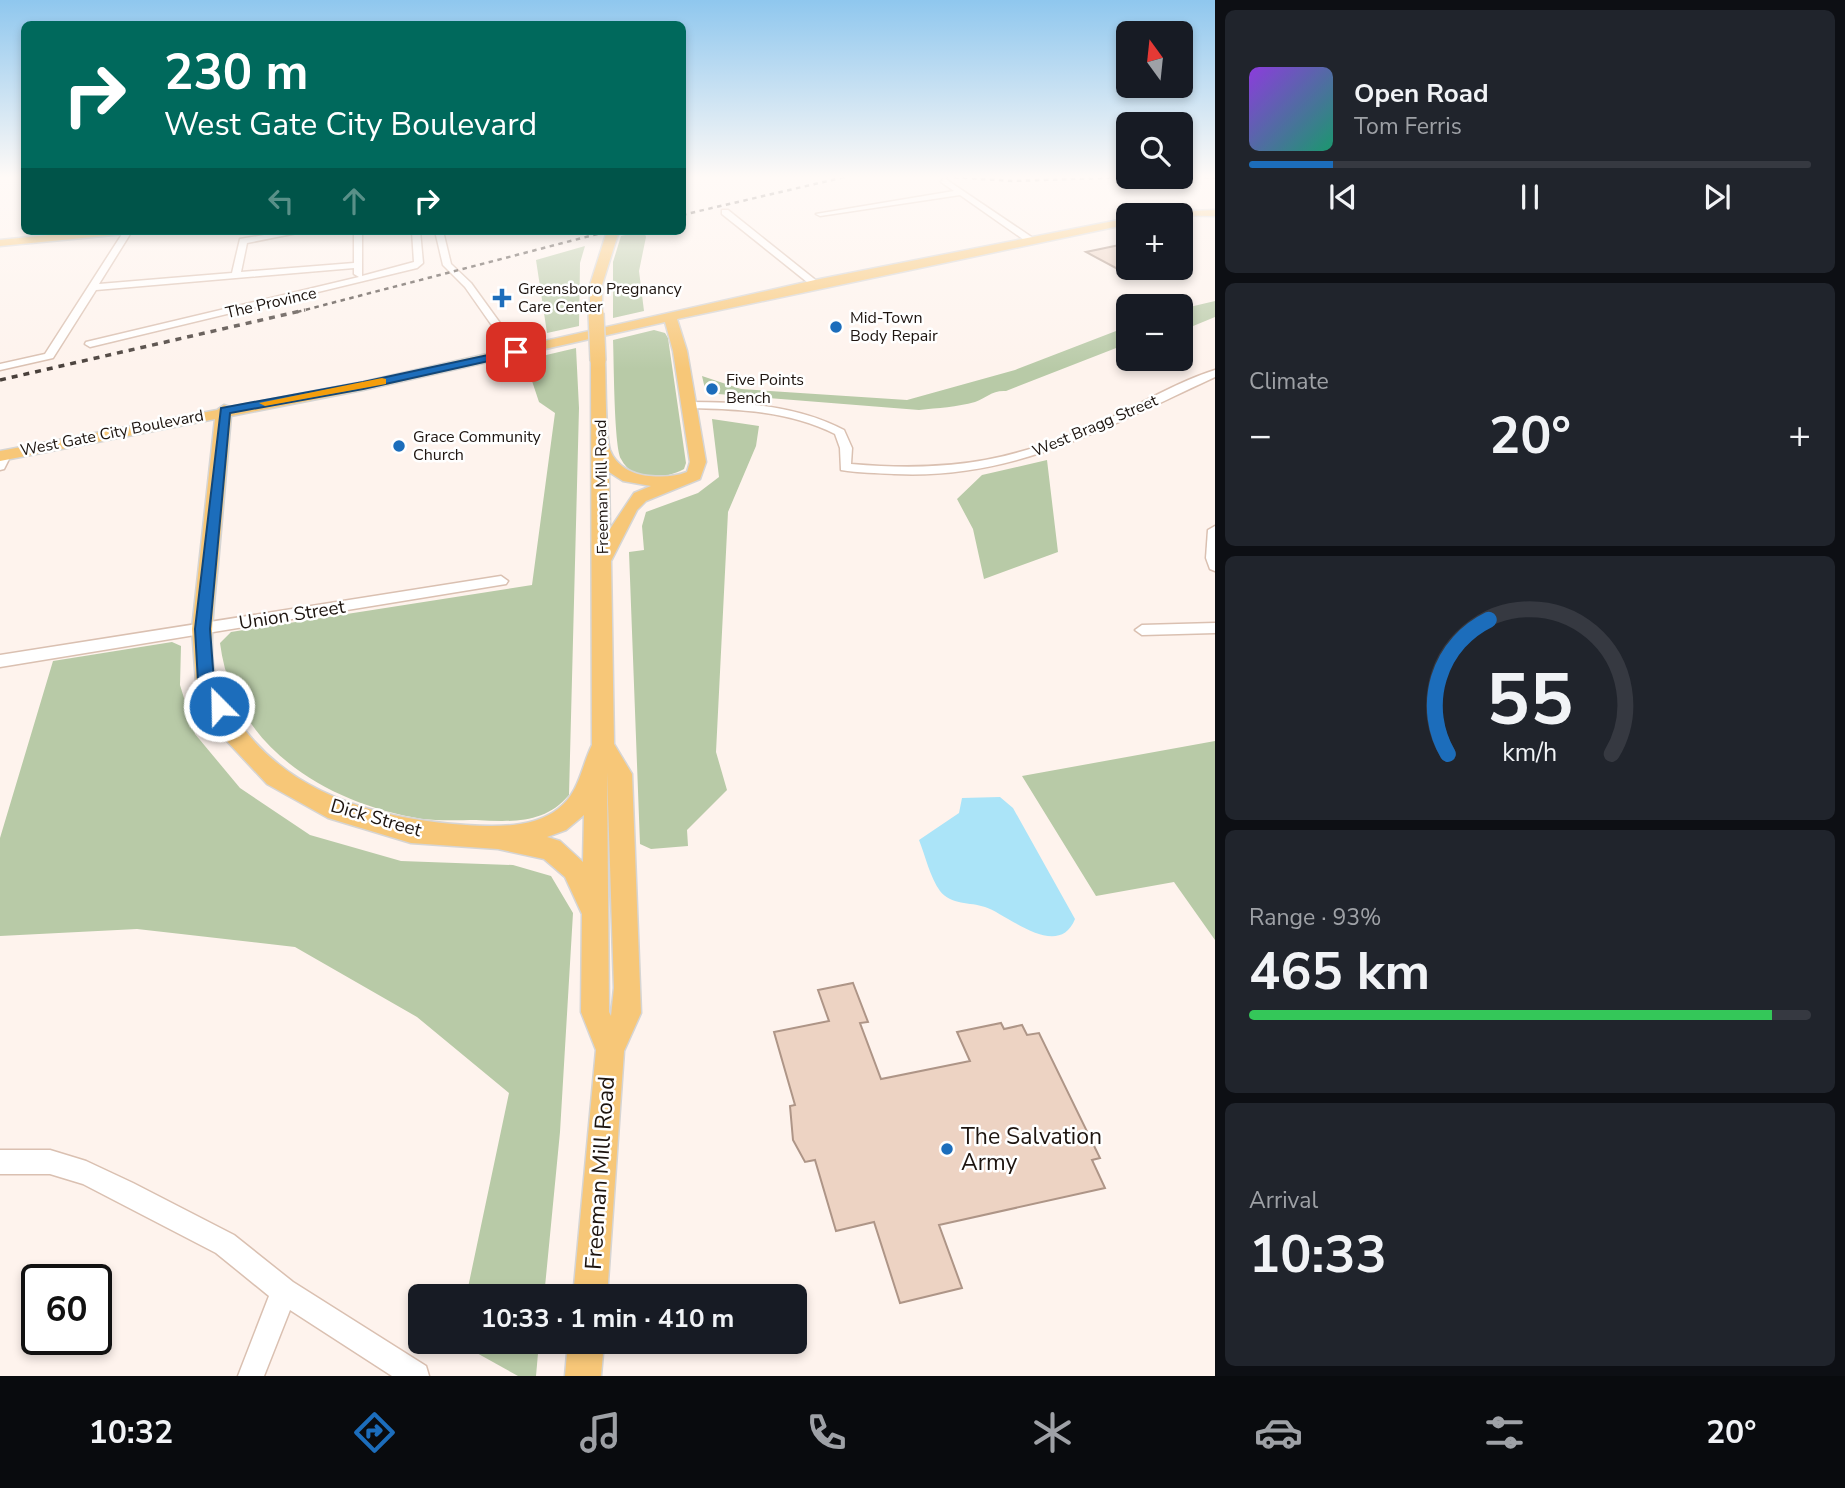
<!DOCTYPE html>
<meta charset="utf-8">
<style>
:root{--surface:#171b24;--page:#20242c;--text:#f1f3f6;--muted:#9ea1a6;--line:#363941;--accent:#1c6dbb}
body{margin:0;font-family:"Nunito Sans",sans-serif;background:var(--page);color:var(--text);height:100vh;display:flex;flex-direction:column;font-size:26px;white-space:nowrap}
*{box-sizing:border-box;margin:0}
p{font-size:23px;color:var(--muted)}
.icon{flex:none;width:38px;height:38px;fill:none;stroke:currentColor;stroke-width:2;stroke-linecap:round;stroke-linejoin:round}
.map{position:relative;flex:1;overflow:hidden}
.drawer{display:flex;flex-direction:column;gap:10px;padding:10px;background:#0d0f14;width:630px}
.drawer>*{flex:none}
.hud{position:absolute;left:21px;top:21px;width:665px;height:214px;border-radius:10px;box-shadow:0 4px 10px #0003;background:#00695c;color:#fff;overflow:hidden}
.needle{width:46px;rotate:345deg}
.fabs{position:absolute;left:1116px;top:21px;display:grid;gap:14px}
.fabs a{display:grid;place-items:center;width:77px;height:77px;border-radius:10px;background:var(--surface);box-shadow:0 4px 10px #0003;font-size:35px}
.speed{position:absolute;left:21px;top:1264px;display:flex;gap:14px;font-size:35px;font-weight:700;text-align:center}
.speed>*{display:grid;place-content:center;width:91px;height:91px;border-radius:50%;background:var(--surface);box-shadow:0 4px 10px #0003;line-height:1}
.speed .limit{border:4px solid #111;border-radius:10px;background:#fff;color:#111}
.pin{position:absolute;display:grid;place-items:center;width:60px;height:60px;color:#fff;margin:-30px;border-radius:14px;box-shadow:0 4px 10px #0006}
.me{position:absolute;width:77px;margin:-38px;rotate:337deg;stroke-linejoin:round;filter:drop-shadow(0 0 5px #0008)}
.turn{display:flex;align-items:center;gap:24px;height:147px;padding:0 28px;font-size:32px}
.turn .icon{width:91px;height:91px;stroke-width:2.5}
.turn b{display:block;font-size:49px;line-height:60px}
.lanes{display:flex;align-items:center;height:66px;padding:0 28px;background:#0003;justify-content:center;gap:35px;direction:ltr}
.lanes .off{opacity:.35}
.big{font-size:52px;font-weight:700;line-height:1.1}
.drawer .widget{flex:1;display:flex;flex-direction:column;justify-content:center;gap:10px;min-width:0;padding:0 24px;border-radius:10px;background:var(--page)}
.drawer .dial{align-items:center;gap:0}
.dial svg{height:182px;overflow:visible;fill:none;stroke:var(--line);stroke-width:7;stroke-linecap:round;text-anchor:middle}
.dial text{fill:var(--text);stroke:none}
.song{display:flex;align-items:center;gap:21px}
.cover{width:84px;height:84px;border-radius:10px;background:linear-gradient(135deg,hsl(270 70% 55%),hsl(160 70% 35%))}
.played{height:7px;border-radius:4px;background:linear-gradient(90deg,var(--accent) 15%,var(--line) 15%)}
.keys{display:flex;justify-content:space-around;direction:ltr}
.heat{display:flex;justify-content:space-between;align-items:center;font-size:38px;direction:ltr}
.charge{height:10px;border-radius:5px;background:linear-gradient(90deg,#34c759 93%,var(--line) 0)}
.trip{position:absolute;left:408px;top:1284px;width:399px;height:70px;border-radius:10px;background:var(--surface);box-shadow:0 4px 10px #0003;font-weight:700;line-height:70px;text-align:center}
.dock{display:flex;height:112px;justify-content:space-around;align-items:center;background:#090b0e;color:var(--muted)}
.dock .icon{width:49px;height:49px}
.dock .on{color:var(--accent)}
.dock b{font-size:32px;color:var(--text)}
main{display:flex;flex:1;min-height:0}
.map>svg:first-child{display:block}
.green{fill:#b8caa7}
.water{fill:#abe4f8}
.building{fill:#edd3c3;stroke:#ae9587;stroke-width:2}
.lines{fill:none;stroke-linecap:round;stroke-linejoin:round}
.minor-casing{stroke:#dac0b1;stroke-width:3}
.major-casing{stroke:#d6d5d4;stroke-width:3}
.minor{fill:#fff;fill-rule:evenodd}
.major{fill:#f7c778;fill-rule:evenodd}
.rail-far1{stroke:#49403b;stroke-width:2.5;stroke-dasharray:4.5 4.5;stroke-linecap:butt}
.rail{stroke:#49403b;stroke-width:3.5;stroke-dasharray:6 6;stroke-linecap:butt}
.major-bridge-casing{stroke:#d6d5d4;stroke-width:18;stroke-linecap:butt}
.major-bridge{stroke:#f7c778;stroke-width:15}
.route{fill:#1c6dbb;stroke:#12477a;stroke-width:2}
.slow{fill:#f59e0b}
.poi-dot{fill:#1c6dbb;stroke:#fff;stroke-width:2.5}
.labels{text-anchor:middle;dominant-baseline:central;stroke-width:5;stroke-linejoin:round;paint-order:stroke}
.far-poi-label{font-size:16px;fill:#1e1510;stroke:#fff;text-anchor:start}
.far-street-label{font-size:16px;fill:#1e1510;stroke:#fff}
.street-label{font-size:19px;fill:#1e1510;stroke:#fff}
.near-poi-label{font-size:23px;fill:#1e1510;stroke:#fff;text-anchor:start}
.near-street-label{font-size:23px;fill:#1e1510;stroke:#fff}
</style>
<main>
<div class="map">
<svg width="1215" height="1376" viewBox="0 0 1215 1376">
<rect width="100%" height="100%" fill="#fef3ed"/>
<g class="green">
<polygon points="644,231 646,237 639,271 644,311 613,318 613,262 621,236"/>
<polygon points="585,246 580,263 579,326 547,333 536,260"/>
<polygon points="1215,301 1215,317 1181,331 1181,309"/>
<path d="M1129,326V343L1006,391C992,390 986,398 975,402C957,407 938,408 919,410L706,393L702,376L741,389L907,400L1015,370Z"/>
<path d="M654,330L665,333L668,338L686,463L684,469C665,479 633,483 621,459C614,446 614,361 613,340Z"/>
<path d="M576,348L579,408L569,795C545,824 511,822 476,820C459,820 440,821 422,819C326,803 233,747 220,643L231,632L532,585L555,413L539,402L525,360Z"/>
<polygon points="712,419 759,426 756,446 728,512 716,752 727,790 687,830 688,846 651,849 640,844 629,552 644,550 642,526 646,512 698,493 719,477"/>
<polygon points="1047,460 1058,552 984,579 973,529 957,499 982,475"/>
<polygon points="172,642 181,646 180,685 195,734 240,788 310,835 401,861 513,865 551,876 573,913 560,1132 544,1297 466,1297 509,1093 417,1017 295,947 137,929 0,936 0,838 53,661"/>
<polygon points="1215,741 1215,940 1174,882 1096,896 1022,776"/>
<polygon points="457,1342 539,1342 536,1376 518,1376"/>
</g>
<path class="water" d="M1000,797L1013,808L1075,919C1058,961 1007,914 985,907C970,902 951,905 940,891C930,877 925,855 919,840L959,813L962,798Z"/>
<g class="building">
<polygon points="1129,243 1129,275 1086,252"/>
<polygon points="853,983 868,1022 860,1023 881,1079 970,1061 957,1032 1001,1023 1004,1029 1022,1025 1027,1035 1039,1033 1100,1158 1092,1160 1105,1188 939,1225 962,1288 900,1303 874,1222 836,1231 815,1160 805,1162 793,1140 790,1106 795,1105 774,1032 829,1021 818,990"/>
</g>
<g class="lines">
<g class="minor-casing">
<g id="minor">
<polygon points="944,178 1033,238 1033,242 1027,242 960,195 820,216 816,214 954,191 941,182"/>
<polygon points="722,210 728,210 818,282 818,286 812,286 722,214"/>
<polygon points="124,231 132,231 99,284 232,273 240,239 288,231 307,231 247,243 241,272 354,263 354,231 362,231 362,276 414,262 412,231 420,231 423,263 417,268 90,347 85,344 86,342 359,277 354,274 354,268 96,290 53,358 0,370 0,364 45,354"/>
<polygon points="435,231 443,231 451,264 471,283 521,352 520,354 512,354 465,287 443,265"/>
<path d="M1215,370V377C1109,426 1015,480 894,474C877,473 858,473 841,470L840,448L835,434C790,411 738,409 689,408L683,405L689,402C742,402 796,405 844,430L852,448L851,464C955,473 1018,460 1112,417C1146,401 1180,381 1215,370Z"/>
<polygon points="5,451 11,455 4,469 0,470 0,454"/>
<polygon points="1215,526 1215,571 1210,569 1206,558 1208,530"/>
<polygon points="501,576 508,581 506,584 0,667 0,655"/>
<polygon points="1215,623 1215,633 1142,635 1135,630 1142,625"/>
<polygon points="0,1150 50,1150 86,1161 133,1183 234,1235 293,1282 426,1366 429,1376 392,1376 290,1310 264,1376 238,1376 269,1296 216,1253 83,1184 50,1174 0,1174"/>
</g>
</g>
<g class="major-casing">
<g id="major">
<polygon points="1215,210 1215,216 1164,215 1169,212"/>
<path d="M1129,218V224L677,319L687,351L706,462L700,479L646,501L637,510L611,561L614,744L632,774L641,1013L624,1051L607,1297H573L596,1050L581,1012L582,914L565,877L544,859L498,849L411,843L328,818L267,784L223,737L196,682L192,629L215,419L0,461V451L217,410L224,405L230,407L363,382L815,280ZM665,322L673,351L690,462L687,472C674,477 663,477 649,476C633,475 616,466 610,450C605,435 606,380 605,361L598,357L591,361L592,745C581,767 580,792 558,809C534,828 495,827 466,825C364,818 263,787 218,685C206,657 215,595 218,564C222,515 227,465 231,416L363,390ZM609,472L623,481L651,486L634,493L610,529ZM607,772L614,988L611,1016L609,1012ZM584,815L583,862L560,841L547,837L566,830Z"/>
<polygon points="89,231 130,231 124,234 0,246 0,240"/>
<polygon points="607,231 619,231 602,285 602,313 596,317 590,313 590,285"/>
<polygon points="568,1342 604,1342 601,1376 565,1376"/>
</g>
</g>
<use href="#minor" class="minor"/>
<use href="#major" class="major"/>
<g class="rail-far1">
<polyline points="936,176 1013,181 1129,177"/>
<polyline points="1186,176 1215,178"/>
<polyline points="682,215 849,176"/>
<polyline points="297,312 609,231"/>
</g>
<polyline class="rail" points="0,380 305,310"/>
<g class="major-bridge-casing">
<polyline id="major-bridge" points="596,313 598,361"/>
</g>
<use href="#major-bridge" class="major-bridge"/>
</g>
<linearGradient id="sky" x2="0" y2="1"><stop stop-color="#8fc7ee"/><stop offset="0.48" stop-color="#fffaf7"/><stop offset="1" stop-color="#fffaf7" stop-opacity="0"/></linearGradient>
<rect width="1215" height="369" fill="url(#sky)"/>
<polygon class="route" points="516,349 520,350 520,354 363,389 230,413 210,629 214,682 227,706 219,713 213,711 198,682 195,629 221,408 363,382"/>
<polygon class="slow" points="382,378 386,379 386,384 265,406 259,403"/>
<g class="poi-dot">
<path d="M498.5 287.5h7v7h7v7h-7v7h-7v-7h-7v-7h7z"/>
<circle cx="836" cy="327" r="7"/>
<circle cx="712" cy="389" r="7"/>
<circle cx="399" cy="446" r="7"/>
<circle cx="947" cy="1149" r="7"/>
</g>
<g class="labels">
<g class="far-poi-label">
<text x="518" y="289">Greensboro Pregnancy<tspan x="518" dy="18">Care Center</tspan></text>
<text x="850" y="318">Mid-Town<tspan x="850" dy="18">Body Repair</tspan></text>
<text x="726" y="380">Five Points<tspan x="726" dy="18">Bench</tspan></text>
<text x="413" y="437">Grace Community<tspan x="413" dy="18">Church</tspan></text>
</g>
<g class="far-street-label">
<text transform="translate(271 303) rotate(-13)">The Province</text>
<text transform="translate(1095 426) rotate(-23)">West Bragg Street</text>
<text transform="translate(112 433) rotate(-11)">West Gate City Boulevard</text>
<text transform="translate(602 487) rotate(-91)">Freeman Mill Road</text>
</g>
<g class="street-label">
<text transform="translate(292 615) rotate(-9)">Union Street</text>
<text transform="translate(376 818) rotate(16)">Dick Street</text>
</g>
<g class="near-poi-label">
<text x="961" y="1136">The Salvation<tspan x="961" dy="26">Army</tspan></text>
</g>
<g class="near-street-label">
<text transform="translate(600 1173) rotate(-86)">Freeman Mill Road</text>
</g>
</g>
</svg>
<div class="fabs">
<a><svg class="needle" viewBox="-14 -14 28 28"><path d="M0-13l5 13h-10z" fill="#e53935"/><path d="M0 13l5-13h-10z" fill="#9ea1a6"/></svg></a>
<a><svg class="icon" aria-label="search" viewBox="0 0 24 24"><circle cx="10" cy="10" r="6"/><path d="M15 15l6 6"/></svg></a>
<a>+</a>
<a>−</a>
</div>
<div class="speed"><div class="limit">60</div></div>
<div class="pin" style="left:516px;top:352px;background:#d93025"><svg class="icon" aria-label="arrive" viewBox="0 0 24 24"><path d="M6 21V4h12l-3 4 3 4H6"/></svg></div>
<svg class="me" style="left:219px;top:706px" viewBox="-20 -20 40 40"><circle r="17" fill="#1c6dbb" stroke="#fff" stroke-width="3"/><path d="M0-11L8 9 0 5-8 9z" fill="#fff"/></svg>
<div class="trip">10:33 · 1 min · 410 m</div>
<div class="hud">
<div class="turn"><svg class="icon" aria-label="right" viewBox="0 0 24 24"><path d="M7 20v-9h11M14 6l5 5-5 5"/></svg><div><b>230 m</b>West Gate City Boulevard</div></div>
<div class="lanes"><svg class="icon off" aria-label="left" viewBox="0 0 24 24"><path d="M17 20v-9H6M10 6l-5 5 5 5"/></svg><svg class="icon off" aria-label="ahead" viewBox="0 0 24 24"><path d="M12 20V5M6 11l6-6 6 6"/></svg><svg class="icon" aria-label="right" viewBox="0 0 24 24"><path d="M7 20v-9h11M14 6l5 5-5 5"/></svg></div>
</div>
</div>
<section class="drawer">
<div class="widget">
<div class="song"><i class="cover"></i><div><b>Open Road</b><p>Tom Ferris</p></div></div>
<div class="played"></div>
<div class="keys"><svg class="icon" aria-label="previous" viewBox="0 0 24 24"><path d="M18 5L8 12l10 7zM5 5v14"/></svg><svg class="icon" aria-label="pause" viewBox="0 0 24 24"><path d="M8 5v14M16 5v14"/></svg><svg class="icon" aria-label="next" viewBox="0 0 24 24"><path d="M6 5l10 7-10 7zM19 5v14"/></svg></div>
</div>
<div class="widget"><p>Climate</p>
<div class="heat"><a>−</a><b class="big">20°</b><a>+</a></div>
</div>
<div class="widget dial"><svg viewBox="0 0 100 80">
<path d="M14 69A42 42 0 1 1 86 69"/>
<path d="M14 69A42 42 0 0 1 32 10" stroke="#1c6dbb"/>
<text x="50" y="56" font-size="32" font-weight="700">55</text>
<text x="50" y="72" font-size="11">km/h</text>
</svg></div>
<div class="widget"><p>Range · 93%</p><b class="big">465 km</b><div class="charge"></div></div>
<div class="widget"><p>Arrival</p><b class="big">10:33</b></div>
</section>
</main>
<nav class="dock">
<b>10:32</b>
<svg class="icon on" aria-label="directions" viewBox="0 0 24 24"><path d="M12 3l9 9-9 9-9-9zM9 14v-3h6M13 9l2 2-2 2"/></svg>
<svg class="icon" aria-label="music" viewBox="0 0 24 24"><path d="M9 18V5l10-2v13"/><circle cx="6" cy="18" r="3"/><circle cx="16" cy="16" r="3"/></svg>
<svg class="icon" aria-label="phone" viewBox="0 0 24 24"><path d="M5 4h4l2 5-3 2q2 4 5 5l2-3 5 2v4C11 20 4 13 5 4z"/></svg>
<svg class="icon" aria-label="climate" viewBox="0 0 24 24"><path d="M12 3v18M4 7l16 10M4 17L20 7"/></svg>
<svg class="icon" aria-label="car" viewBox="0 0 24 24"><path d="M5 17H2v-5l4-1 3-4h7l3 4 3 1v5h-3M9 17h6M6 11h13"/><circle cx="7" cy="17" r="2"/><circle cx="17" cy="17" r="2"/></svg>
<svg class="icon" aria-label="filters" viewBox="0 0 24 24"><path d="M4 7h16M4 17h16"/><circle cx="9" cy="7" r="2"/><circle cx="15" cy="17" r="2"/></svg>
<b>20°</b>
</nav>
